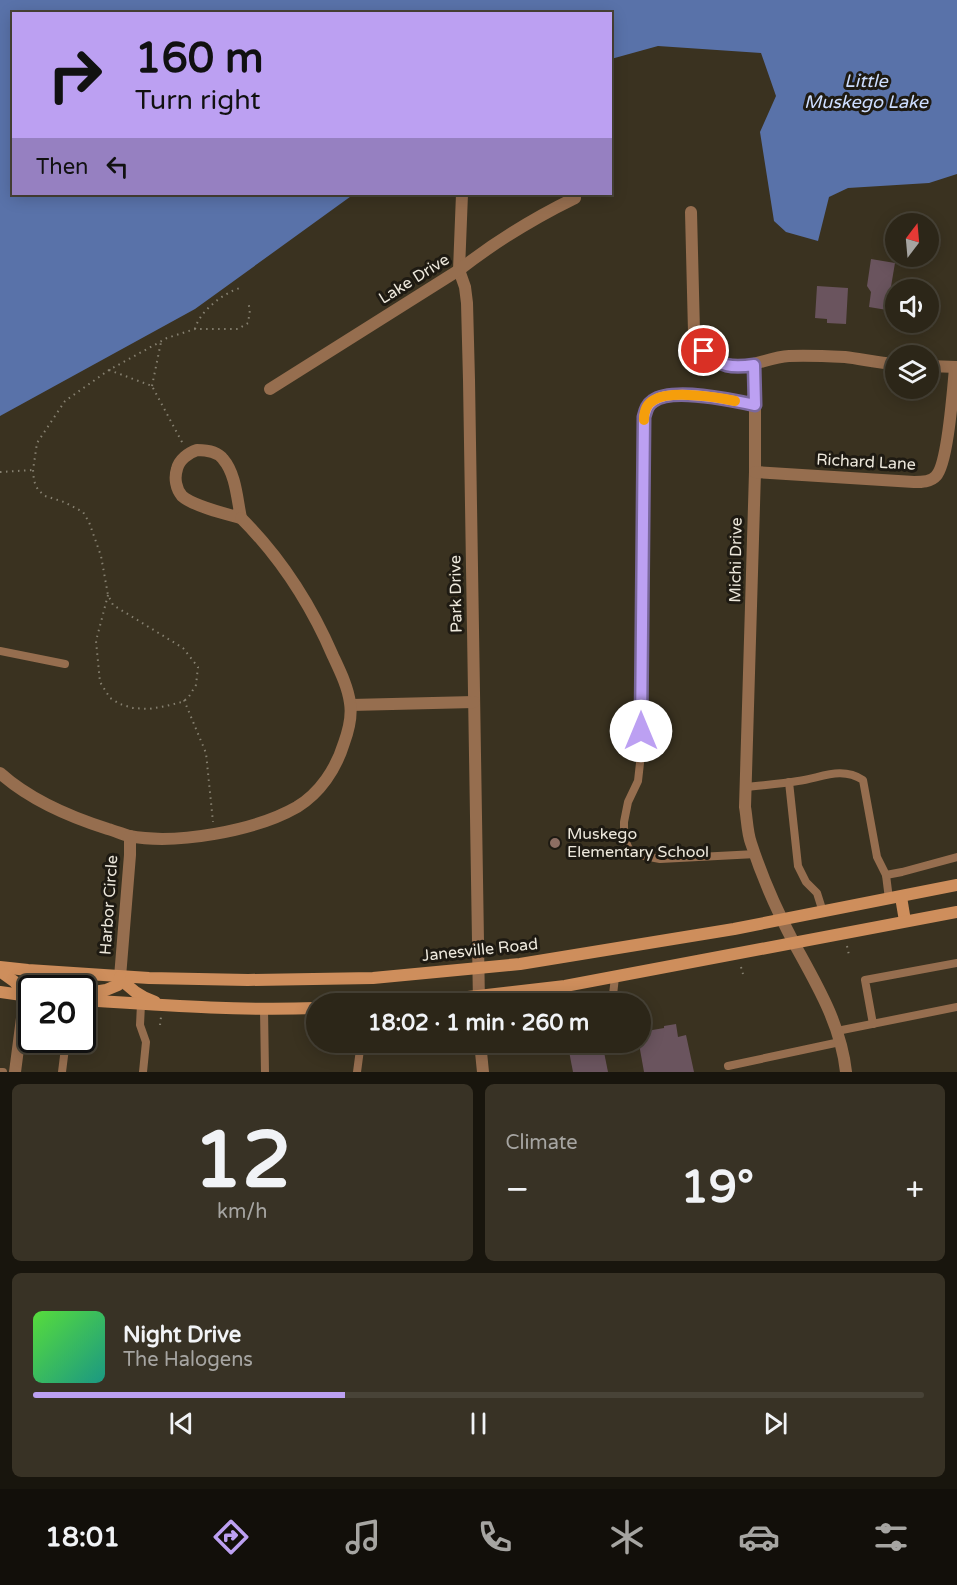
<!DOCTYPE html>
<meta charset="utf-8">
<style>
:root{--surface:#2c2618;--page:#383225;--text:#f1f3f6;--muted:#a6a5a2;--line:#484337;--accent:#bca0f2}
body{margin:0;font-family:"Varela Round",sans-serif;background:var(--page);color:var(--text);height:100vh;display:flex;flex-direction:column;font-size:22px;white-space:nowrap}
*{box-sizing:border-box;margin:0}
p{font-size:20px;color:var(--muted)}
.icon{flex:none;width:33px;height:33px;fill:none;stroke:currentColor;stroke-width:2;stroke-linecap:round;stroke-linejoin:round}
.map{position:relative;height:1072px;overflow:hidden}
.sheet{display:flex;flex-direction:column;gap:12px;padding:12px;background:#18150d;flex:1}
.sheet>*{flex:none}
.top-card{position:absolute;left:12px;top:12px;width:600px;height:183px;border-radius:0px;box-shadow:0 3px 15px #0003,0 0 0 2px var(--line);background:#bca0f2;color:#111;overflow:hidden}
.needle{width:39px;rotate:16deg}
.buttons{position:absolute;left:885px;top:213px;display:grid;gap:12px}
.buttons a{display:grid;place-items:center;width:54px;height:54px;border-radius:50%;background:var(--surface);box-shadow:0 3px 15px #0003,0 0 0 2px var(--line);font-size:30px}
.speed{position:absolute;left:18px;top:975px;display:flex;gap:12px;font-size:30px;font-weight:700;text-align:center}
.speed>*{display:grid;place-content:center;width:78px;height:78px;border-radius:50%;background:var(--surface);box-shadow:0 3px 15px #0003,0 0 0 2px var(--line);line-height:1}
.speed .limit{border:3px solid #111;border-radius:9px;background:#fff;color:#111}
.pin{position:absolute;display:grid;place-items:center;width:51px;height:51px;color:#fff;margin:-26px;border:3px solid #fff;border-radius:50%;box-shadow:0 2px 6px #0007}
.me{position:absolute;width:66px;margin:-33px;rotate:0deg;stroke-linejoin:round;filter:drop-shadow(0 0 4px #0008)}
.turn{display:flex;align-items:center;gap:21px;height:126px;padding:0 24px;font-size:27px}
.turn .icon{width:78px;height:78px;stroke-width:2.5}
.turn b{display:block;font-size:42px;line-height:51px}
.then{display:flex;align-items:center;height:57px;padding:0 24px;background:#0003;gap:12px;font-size:22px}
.big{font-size:45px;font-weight:700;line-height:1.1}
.sheet .card{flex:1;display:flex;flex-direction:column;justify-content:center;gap:9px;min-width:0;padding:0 21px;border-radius:9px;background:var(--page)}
.sheet .dial{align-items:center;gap:0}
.dial b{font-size:78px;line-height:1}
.song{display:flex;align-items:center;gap:18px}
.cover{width:72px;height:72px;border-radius:9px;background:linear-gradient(135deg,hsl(110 70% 55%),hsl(170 70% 35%))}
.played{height:6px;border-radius:3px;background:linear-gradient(90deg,var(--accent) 35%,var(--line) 35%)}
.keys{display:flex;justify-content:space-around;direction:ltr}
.heat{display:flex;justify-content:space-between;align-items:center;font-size:33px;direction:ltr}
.sheet .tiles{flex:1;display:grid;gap:12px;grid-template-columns:1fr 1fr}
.card:last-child{grid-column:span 2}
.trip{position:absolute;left:306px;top:993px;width:345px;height:60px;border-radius:30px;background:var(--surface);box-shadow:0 3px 15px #0003,0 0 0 2px var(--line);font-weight:700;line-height:60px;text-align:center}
.tab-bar{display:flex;height:96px;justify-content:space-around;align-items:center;background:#120f0a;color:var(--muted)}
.tab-bar .icon{width:42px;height:42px}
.tab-bar .selected{color:var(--accent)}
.tab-bar b{font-size:27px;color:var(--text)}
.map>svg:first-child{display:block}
.water{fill:#5972a9}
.building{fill:#6a545e}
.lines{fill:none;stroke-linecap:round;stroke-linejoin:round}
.path{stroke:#868070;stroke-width:2;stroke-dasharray:1.5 4.5;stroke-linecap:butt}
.lane{stroke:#966e4f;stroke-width:8}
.street{stroke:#966e4f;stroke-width:12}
.secondary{stroke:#ce8e5c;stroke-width:12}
.route-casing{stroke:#7a689d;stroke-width:15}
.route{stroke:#bca0f2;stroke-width:10}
.slow{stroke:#f59e0b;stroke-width:10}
.education-dot{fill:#8d6e63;stroke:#1e1a12;stroke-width:2}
.labels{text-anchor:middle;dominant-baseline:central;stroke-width:6;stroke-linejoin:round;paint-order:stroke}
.street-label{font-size:16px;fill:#ede8dc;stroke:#1e1a12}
.poi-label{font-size:16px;fill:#ede8dc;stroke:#1e1a12;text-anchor:start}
.water-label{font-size:18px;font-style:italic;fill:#cedeff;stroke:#1e1a12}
</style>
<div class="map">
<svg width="957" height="1072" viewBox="0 0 957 1072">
<rect width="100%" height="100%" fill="#3a3220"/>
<polygon class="water" points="0,0 957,0 957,174 929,183 848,188 829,197 818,241 786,232 774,221 760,132 776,96 761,53 658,46 611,59 610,14 14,14 14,194 354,194 195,309 0,416"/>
<g class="building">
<polygon points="871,259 895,263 887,310 869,307 871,292 867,286"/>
<polygon points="817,286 848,288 846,324 827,323 827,319 815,318"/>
<polygon points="676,1024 678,1037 686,1035 694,1072 644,1072 639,1044 643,1043 641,1032 664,1028 664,1026"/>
<polygon points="585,1042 602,1042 608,1072 573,1072 568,1046"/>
</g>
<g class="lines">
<g class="path">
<path d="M195,329C199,312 223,293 240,288"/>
<polyline points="109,370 152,386 183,444"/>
<polyline points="152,386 161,342"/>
<polyline points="0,472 33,470"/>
<polyline points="108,595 96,641 100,682 110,698 120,704 133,708 149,709 166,706 182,702 188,698 196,685 198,667 183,648 113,605 108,595 101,556 89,522 83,512 64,502 45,496 38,490 34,481 33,470 37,443 65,401 109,370 167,338 195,329 238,329 248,323 250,310 248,302"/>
<polyline points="184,700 206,753 213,822"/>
<polyline points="847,946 849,955"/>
<polyline points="741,967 743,974"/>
<polyline points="160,1025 161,1017"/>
</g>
<g class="lane">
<path d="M755,405C732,400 672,387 653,401C647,405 646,410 644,416L641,754L638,781L628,802L624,822V838L629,849L639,855L660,859L756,854"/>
<polyline points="0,651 65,664"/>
<polyline points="789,782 798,866 806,882 817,893 823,912"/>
<path d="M746,787C763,785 781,784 798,781C821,778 841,766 863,780L877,857L886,875L889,899"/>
<polyline points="886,875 902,872 957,857"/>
<polyline points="141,1004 140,1025 146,1042 143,1072"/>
<polyline points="609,1004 613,995 615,977"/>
<polyline points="264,1009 265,1072"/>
<polyline points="873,1024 865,980 957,963"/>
<polyline points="837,1031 957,1007"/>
<polyline points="479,1048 503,1042"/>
<polyline points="728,1066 840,1042"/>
<polyline points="0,1072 3,1072"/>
<polyline points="62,1072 66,1040"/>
<polyline points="357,1072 361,1042"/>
</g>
<g class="street">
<polyline points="462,194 459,270 465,287 467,303 469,380 479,1004"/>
<path d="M691,212L694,332C700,347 709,360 725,365C747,371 767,357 789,356C807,355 826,356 845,357C862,359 878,363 896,364"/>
<path d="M754,365L755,391V472L745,807C747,818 747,832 751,843C762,877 778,913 795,945C817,985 841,1025 846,1072"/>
<polyline points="928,366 957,367"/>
<path d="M270,389L459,270C495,242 534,218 575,198"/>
<path d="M197,450C206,450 217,451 223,459C236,474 237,499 241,518C226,514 193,506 182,496C176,489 174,478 177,469C179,460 188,453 197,450Z"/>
<path d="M755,472L914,482C921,482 931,482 936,476C948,464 953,388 955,368"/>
<polyline points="351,705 474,702"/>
<path d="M0,773C30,800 70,817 108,829C115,831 122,834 129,836C176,845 255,831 297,807C320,793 336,769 344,743C348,732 352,715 350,703C348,687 340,671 333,656C311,605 281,558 241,518"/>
<polyline points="120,977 130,855 130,836"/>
<polyline points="480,1042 483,1072"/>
<polyline points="15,1072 25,995"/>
</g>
<g class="secondary">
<polyline points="901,897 905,921"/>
<polyline points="0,967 28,970 149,978 248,980 373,978 520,964 734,929 957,885"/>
<polyline points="0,971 15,982 25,995"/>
<path d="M120,977C129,989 141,997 155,1002"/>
<polyline points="33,988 49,980 65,979"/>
<polyline points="0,992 29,996"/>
<polyline points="82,994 106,990 118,985 120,977"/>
<path d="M82,1000C160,1005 238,1011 316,1008"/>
<polyline points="397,1004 478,996 565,986 957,912"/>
</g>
</g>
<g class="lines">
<g class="route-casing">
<path id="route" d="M641,731L644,417C646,410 647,405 653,401C672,387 732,400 755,405L754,365C732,368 720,367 704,351"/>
</g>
<use href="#route" class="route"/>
<path class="slow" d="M644,420C644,412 646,404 654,400C670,390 717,397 735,401"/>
</g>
<circle class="education-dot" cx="555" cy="843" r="6"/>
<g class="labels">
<g class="street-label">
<text transform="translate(414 279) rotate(-32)">Lake Drive</text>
<text transform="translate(866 462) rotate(3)">Richard Lane</text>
<text transform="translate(736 560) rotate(-89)">Michi Drive</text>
<text transform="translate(456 594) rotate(-91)">Park Drive</text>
<text transform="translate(109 905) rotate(-86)">Harbor Circle</text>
<text transform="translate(480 950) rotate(-6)">Janesville Road</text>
</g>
<g class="poi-label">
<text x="567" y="834">Muskego<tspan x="567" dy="18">Elementary School</tspan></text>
</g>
<g class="water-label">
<text x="866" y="81">Little<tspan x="866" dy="21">Muskego Lake</tspan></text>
</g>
</g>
</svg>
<div class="buttons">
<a><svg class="needle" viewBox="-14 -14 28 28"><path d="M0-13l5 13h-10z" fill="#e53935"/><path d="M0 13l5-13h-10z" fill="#a6a5a2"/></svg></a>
<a><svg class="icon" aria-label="sound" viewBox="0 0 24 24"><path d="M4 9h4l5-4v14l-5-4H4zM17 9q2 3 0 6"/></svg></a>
<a><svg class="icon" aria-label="layers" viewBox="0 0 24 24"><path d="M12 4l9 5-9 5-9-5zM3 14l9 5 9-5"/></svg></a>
</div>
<div class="speed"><div class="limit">20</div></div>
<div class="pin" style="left:704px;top:351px;background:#d93025"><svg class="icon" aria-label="arrive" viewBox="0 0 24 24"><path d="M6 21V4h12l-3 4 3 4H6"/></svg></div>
<svg class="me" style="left:641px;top:731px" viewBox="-20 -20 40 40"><circle r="19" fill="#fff"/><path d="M0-13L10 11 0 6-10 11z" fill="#bca0f2"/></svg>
<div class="trip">18:02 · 1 min · 260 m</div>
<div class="top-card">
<div class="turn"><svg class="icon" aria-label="right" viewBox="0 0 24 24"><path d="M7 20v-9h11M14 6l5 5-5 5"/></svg><div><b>160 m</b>Turn right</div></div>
<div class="then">Then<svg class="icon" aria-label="left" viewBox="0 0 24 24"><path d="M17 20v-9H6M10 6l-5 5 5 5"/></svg></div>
</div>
</div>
<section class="sheet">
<div class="tiles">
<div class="card dial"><b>12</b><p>km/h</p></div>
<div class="card"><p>Climate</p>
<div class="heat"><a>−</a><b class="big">19°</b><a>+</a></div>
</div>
<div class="card">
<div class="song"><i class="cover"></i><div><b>Night Drive</b><p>The Halogens</p></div></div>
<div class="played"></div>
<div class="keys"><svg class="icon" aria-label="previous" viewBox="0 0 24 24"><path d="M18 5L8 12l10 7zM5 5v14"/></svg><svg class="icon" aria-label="pause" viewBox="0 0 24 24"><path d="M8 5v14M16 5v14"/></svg><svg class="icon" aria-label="next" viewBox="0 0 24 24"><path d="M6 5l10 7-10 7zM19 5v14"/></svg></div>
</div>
</div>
</section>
<nav class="tab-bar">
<b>18:01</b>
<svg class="icon selected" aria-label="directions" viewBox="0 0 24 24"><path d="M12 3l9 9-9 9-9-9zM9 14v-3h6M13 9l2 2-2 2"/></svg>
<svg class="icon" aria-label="music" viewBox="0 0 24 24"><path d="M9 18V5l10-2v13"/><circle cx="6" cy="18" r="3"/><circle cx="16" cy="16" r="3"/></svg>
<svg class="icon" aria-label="phone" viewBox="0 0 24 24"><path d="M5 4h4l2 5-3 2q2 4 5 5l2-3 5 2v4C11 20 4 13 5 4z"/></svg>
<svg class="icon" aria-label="climate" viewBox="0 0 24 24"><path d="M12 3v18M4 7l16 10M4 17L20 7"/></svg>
<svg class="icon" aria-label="car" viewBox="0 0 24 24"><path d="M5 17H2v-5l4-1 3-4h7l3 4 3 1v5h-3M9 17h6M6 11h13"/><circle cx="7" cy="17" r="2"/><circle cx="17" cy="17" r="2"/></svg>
<svg class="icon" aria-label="filters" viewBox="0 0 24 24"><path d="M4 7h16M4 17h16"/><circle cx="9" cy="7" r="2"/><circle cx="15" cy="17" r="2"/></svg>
</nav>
